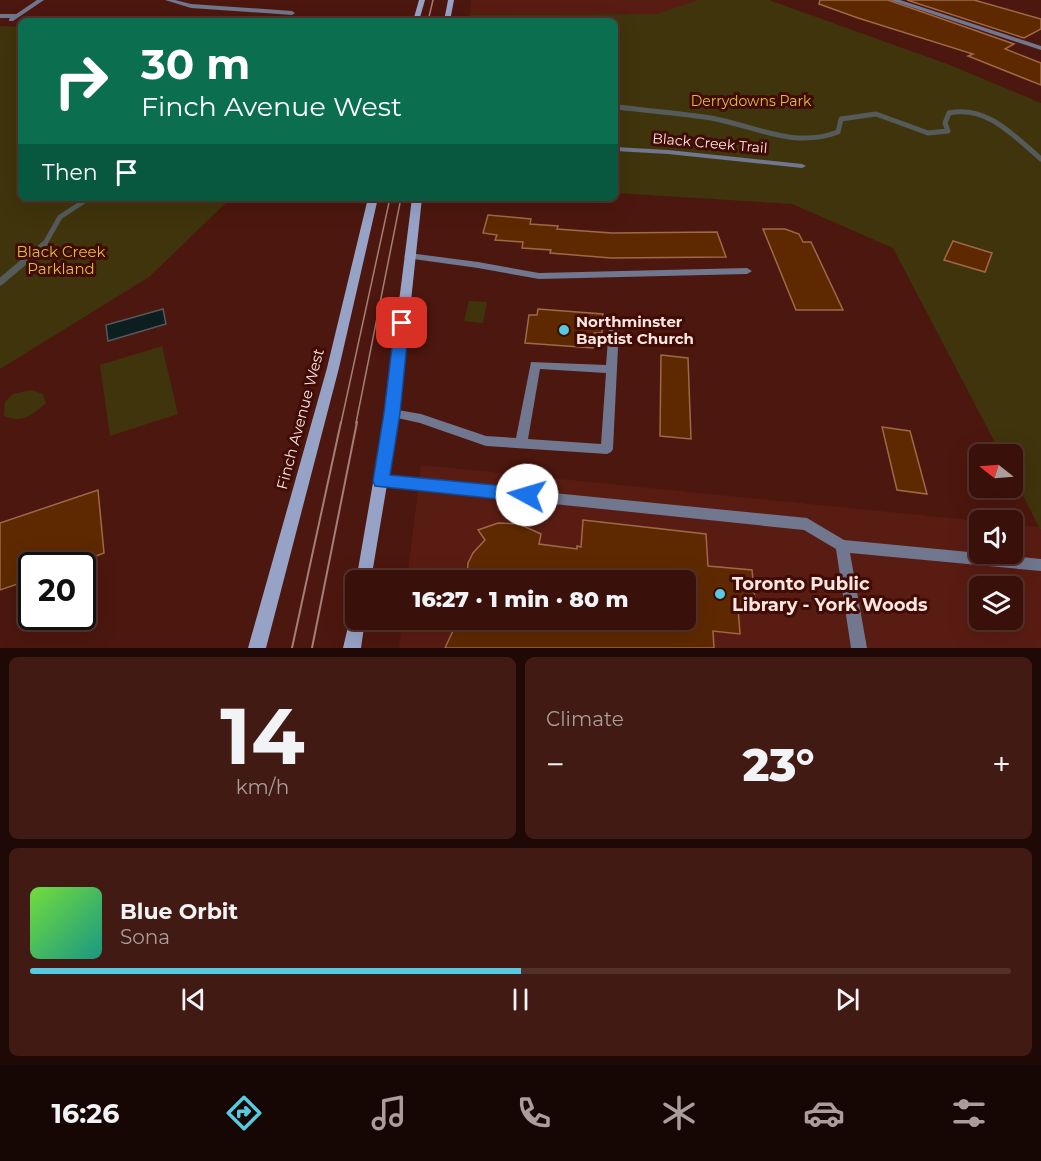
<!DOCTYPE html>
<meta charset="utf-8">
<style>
:root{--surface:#39110a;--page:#401a13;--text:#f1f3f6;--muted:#ab9d9c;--line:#53312b;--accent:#55cae0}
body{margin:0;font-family:Montserrat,sans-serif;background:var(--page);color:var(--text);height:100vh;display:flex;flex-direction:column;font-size:22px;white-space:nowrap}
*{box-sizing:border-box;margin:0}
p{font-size:20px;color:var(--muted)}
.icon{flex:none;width:33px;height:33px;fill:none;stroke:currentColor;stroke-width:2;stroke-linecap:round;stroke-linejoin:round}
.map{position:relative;height:648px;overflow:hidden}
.side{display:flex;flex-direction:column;gap:9px;padding:9px;background:#1f0906;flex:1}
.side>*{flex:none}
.banner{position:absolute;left:18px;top:18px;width:600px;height:183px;border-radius:9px;box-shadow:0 6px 24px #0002,0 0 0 2px var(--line);background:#0b6e4f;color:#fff;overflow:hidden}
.needle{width:39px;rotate:287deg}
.buttons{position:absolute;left:969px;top:444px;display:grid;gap:12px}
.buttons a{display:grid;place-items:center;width:54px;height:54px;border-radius:9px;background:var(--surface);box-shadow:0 6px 24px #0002,0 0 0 2px var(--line);font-size:30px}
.speed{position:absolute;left:18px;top:552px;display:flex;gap:12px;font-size:30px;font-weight:700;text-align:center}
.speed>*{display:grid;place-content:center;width:78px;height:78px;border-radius:50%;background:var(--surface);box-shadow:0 6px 24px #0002,0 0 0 2px var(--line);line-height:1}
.speed .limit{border:3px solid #111;border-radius:9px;background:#fff;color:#111}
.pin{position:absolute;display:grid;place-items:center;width:51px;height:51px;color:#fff;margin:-26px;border-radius:12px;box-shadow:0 3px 9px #0006}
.me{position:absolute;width:66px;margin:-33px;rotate:276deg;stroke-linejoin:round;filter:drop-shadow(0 0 4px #0008)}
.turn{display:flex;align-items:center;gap:21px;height:126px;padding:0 24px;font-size:27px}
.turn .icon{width:78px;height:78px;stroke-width:2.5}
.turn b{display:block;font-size:42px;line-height:51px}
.then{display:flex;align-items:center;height:57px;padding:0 24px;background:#0003;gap:12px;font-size:22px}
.big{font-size:45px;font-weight:800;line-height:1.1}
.side .card{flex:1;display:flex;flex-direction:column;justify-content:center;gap:9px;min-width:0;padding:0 21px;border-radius:9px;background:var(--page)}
.side .dial{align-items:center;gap:0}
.dial b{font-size:78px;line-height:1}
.song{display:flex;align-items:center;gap:18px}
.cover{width:72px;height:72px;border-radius:9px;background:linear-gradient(135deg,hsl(100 70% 55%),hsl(170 70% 35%))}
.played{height:6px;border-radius:3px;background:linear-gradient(90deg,var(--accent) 50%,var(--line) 50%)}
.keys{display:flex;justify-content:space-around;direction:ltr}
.heat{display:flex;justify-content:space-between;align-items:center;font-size:33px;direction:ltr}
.side .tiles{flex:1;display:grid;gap:9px;grid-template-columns:1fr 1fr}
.card:last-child{grid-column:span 2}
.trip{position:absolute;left:345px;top:570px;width:351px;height:60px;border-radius:9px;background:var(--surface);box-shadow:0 6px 24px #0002,0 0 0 2px var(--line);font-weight:800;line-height:60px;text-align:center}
.dock{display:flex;height:96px;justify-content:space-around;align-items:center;background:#170704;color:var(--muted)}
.dock .icon{width:42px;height:42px}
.dock .on{color:var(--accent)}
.dock b{font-size:27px;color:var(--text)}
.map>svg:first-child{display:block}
.built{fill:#591c12;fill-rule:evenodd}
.green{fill:#40340c}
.water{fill:#0d1e21;stroke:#555a5b;stroke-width:1.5}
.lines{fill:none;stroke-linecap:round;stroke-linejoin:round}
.stream-far2{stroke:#555a5b;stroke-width:4.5}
.stream-far1{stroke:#555a5b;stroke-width:5}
.stream{stroke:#555a5b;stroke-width:7}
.building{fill:#5e2900;stroke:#9d6948;stroke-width:1.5}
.lane{fill:#70778e;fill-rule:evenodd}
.street{fill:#70778e;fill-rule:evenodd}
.secondary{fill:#97a2c7;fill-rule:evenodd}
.tram-far1{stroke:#a47e77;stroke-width:1.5}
.tram{stroke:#a47e77;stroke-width:2}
.route{fill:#1a73e8;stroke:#114b97;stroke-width:1.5}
.poi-dot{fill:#55cae0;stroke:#400c05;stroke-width:2}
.labels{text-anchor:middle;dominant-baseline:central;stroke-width:6;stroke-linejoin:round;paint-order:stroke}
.far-park-label{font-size:14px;fill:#e1bd3f;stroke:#400c05}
.far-street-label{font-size:14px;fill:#fce6e2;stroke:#400c05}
.park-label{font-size:15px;fill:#e1bd3f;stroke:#400c05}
.poi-label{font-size:15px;font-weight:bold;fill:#fce6e2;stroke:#400c05;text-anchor:start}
.street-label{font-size:15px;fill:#fce6e2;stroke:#400c05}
.near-poi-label{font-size:18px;font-weight:bold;fill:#fce6e2;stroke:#400c05;text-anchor:start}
</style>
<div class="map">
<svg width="1041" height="648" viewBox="0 0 1041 648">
<rect width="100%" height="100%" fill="#4c170e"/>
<g class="built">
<polygon points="471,0 698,0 657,14 470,15"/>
<path d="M421,465L979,521L980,554H1012L1013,524L1039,527L1041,531V648H399L402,620H686V580H407ZM980,586H1012V620H980Z"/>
</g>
<g class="green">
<polygon points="698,0 769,0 950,65 1041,103 1041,531 1013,476 1012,454 1001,454 893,248 792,204 615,193 615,21 469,21 470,15 656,14"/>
<polygon points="0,26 21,27 21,198 231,198 149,277 0,369"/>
<polygon points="469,301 487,302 483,323 464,321"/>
<polygon points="162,346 178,414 110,436 100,365"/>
<path d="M31,390L43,394L46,403C32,415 23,424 4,416L5,402L13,394Z"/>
</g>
<polygon class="water" points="163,309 166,324 108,341 106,325"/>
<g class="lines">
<polyline class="stream-far2" points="615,107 632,109"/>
<g class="stream-far1">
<path d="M618,107C649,111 680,113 711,118C755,126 794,149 838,132L841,119L876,114L928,133L948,131L945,123L949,113C987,105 1014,136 1041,159"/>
<polyline points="43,247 60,217 89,198"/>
</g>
<polyline class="stream" points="0,282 44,245"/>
</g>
<g class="building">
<polygon points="820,0 888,0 1014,44 1005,49 1041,63 1041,85 968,56 973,54 858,18 819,4"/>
<polygon points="907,0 974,0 1041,19 1041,29 1024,38"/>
<polygon points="488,215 531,219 530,224 558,226 557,229 612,233 717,232 726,257 611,258 550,253 551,250 522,248 523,242 495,240 497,235 483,233"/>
<polygon points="763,229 785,229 799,234 803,242 811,242 843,310 796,310"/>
<polygon points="953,241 992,253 985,272 944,260"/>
<polygon points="538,309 603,314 602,333 594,333 593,348 525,343 529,315 537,315"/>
<polygon points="661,355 688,358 691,439 660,436"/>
<polygon points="882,427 910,431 927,494 897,490"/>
<polygon points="98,490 104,553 70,566 32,566 32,579 0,590 0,523"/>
<polygon points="583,520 706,534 708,566 752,570 756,610 738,607 740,634 713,631 714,648 445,648 458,620 686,620 686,580 467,580 468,563 473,553 485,540 478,530 498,523 519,524 541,534 539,544 577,549 577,546 581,547"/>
</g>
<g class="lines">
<g class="lane">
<polygon points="165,0 175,0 191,4 292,11 295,13 292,15 191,8"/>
<polygon points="0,14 16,14 19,16 16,18 0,18"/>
<polygon points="615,147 668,150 802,164 806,166 802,168 668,154 615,151"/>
<polygon points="409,253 478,262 539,273 747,268 752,271 747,274 539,279 478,268 406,258 404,256"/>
<path d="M614,323L619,327L613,449L611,452L607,454L486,446L420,423L388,416L386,413L388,410L392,409L421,414L486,436L516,438L531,362L606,365L609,327ZM540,369L606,373L601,444L528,439Z"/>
<polygon points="381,476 807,518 844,540 1041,559 1041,571 850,553 867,648 851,648 836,549 804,530 381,486 376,485 375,481 376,477"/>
</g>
<g class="street">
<polygon points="37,0 44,0 13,21 9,21 9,19"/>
<polygon points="890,0 900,0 1041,46 1041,50"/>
</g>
<g class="secondary">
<polygon points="419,0 425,0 419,21 413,21"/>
<polygon points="448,0 454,0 450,21 444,21"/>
<polygon points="368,198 378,198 339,368 266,648 248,648 327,368"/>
<polygon points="412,198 422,198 399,413 371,580 356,581 385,413"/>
<polygon points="356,613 356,620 365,620 361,648 343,648 351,614"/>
</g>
<g class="tram-far1">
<polyline points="428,21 433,0"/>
<polyline points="341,423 390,198"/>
<polyline points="356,423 401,198"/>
</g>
<g class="tram">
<polyline points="292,648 341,422"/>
<polyline points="312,648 357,422"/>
</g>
</g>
<polygon class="route" points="402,319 409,323 400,413 390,475 527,488 533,490 536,495 533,500 527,502 375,486 373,481 384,413 395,323"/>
<g class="poi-dot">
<circle cx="564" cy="330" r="6"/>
<circle cx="720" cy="594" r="6"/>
</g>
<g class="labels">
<g class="far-park-label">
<text x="751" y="101">Derrydowns Park</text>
</g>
<g class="far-street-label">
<text transform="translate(710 143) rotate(5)">Black Creek Trail</text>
</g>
<g class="park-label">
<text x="61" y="251">Black Creek<tspan x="61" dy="17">Parkland</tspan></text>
</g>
<g class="poi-label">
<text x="576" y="321">Northminster<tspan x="576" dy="17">Baptist Church</tspan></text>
</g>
<g class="street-label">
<text transform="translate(300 419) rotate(-75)">Finch Avenue West</text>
</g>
<g class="near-poi-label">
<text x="732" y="584">Toronto Public<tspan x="732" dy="21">Library - York Woods</tspan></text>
</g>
</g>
</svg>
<div class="buttons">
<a><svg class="needle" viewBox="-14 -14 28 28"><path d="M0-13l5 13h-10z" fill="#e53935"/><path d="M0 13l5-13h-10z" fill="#ab9d9c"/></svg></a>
<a><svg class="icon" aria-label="sound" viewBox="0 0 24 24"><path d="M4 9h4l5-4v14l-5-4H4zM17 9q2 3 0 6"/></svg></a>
<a><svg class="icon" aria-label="layers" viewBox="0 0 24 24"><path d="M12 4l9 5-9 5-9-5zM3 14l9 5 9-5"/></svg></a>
</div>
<div class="speed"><div class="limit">20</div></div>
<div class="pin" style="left:402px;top:323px;background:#d93025"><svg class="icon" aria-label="arrive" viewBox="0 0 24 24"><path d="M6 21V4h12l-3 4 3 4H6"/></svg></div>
<svg class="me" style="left:527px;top:495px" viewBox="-20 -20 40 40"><circle r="19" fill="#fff"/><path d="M0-13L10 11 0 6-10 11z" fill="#1a73e8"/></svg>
<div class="trip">16:27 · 1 min · 80 m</div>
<div class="banner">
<div class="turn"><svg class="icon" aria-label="right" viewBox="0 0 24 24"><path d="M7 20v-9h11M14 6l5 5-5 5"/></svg><div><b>30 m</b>Finch Avenue West</div></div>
<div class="then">Then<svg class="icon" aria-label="arrive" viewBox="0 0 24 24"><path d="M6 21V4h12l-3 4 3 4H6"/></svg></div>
</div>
</div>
<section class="side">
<div class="tiles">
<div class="card dial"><b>14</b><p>km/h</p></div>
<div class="card"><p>Climate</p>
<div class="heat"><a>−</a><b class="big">23°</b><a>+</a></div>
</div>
<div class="card">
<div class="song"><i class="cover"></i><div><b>Blue Orbit</b><p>Sona</p></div></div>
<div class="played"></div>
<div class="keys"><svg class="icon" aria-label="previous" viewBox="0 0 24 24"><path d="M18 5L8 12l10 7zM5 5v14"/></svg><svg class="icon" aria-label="pause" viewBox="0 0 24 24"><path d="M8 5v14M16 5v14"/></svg><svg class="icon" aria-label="next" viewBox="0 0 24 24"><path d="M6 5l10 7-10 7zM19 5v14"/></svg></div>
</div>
</div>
</section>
<nav class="dock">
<b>16:26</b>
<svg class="icon on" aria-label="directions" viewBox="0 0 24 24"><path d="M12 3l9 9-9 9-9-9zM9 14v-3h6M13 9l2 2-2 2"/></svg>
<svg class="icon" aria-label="music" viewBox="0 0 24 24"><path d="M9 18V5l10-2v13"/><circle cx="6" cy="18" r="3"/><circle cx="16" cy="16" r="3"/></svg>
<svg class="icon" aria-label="phone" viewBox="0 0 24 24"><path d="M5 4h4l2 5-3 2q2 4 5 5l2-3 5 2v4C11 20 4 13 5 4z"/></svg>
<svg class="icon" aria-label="climate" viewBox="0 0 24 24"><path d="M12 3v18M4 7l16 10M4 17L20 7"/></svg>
<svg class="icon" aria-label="car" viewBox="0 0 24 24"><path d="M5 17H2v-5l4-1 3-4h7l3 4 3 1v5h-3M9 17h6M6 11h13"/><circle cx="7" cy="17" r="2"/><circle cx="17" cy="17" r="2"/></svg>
<svg class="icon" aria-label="filters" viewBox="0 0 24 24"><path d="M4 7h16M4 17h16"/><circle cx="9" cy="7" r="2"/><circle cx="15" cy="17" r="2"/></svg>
</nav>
